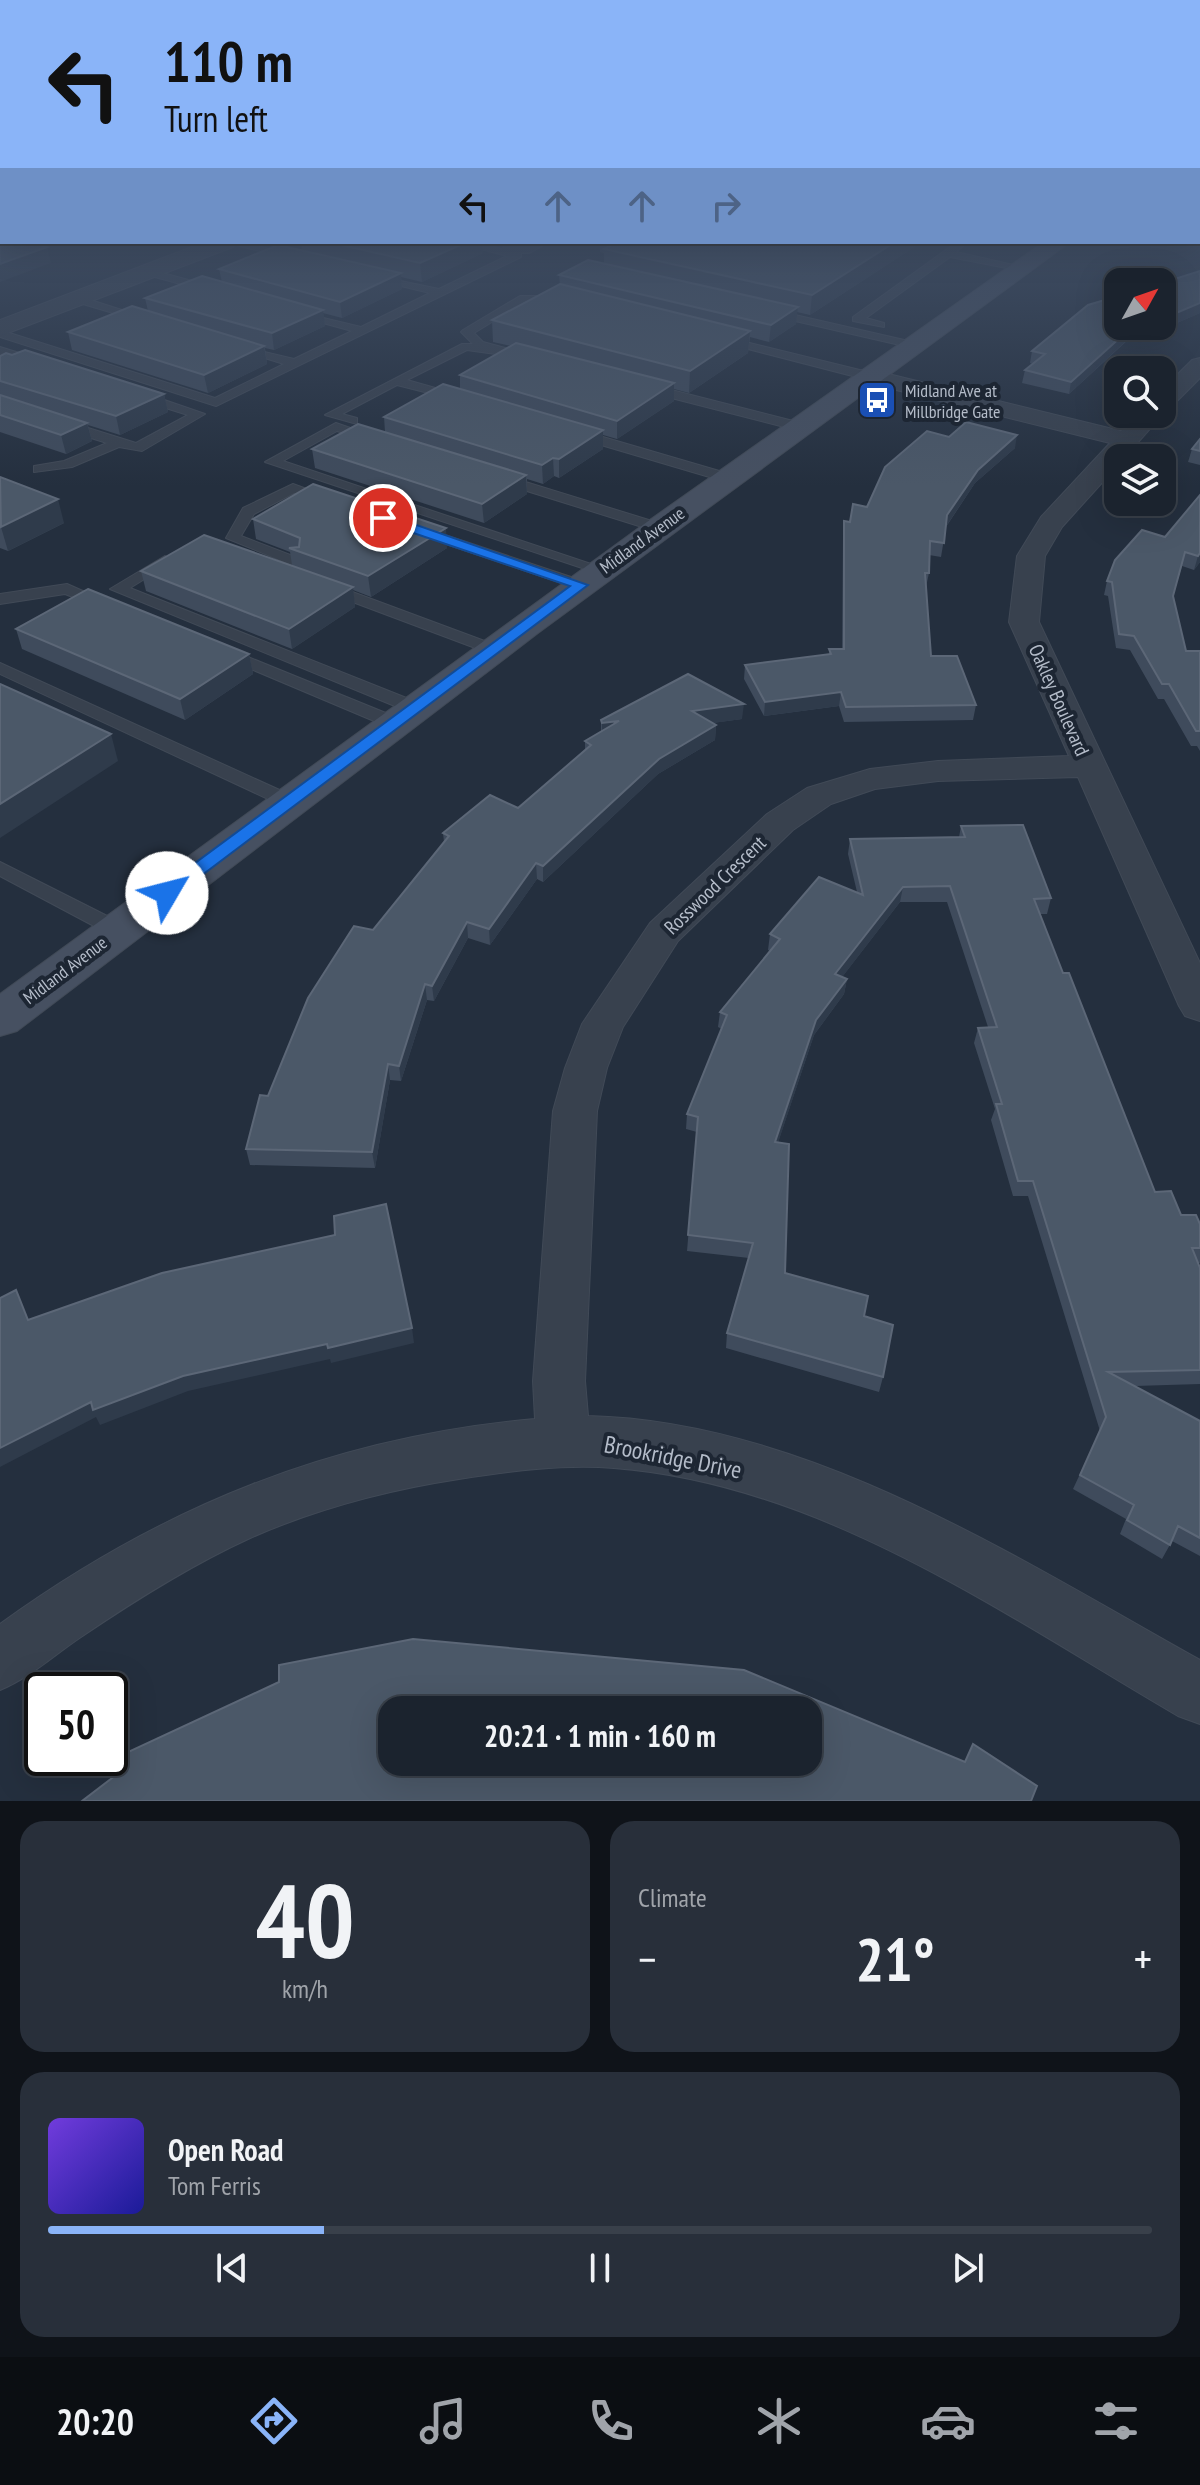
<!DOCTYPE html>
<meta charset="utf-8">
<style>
:root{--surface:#1b232e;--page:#282f3a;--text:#f1f3f6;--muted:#a0a4aa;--line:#39404a;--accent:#8ab4f8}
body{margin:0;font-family:"PT Sans Narrow",sans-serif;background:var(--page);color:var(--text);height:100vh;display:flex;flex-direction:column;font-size:30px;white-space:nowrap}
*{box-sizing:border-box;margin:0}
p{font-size:26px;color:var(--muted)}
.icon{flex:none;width:44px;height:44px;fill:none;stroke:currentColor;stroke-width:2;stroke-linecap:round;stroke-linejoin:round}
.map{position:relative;height:1801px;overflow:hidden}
.details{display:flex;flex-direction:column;gap:20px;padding:20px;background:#0f1319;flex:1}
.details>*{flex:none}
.guide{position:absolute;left:0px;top:0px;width:1200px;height:244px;box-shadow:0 8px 32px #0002,0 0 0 2px var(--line);background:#8ab4f8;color:#111;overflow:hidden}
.needle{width:52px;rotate:50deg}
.fabs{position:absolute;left:1104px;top:268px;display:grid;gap:16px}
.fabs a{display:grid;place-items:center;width:72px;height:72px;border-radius:16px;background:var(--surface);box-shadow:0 8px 32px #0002,0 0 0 2px var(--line);font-size:40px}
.speed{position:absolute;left:24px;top:1672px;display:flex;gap:16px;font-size:40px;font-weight:700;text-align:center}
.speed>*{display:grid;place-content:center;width:104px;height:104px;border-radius:50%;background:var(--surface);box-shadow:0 8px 32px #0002,0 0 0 2px var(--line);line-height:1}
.speed .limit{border:4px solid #111;border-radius:12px;background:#fff;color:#111}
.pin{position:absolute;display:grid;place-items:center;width:68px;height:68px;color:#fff;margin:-34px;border:4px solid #fff;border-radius:50%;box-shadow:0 2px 8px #0007}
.me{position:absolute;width:88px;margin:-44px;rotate:53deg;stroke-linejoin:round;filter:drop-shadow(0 0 6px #0008)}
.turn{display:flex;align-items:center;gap:28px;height:168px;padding:0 32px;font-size:36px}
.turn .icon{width:104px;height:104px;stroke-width:2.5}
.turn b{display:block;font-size:56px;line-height:68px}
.lanes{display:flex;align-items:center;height:76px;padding:0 32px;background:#0003;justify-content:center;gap:40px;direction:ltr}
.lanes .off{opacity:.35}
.big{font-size:60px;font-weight:600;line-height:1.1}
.details .card{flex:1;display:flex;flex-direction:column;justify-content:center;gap:12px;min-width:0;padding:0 28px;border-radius:24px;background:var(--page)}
.details .dial{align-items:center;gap:0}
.dial b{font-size:104px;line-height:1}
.song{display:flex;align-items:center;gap:24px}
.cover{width:96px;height:96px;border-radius:12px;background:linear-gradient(135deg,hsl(260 70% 55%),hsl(240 70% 35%))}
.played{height:8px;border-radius:4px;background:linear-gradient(90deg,var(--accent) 25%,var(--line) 25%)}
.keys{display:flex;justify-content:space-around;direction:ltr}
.heat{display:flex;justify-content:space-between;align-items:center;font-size:44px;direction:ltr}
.details .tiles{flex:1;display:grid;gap:20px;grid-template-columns:1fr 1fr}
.card:last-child{grid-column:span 2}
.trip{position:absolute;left:378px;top:1696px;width:444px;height:80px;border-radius:24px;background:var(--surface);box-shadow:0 8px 32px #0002,0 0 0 2px var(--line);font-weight:600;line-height:80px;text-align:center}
.menu{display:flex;height:128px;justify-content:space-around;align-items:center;background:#0b0e12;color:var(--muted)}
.menu .icon{width:56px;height:56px}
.menu .selected{color:var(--accent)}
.menu b{font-size:36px;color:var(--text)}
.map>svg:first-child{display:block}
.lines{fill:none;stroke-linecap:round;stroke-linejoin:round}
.service-casing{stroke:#414a57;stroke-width:2}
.minor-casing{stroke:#414a57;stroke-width:2}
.tertiary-casing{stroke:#414a57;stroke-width:2}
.secondary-casing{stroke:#414a57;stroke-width:2}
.service{fill:#38414e;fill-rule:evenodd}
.minor{fill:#38414e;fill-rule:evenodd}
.tertiary{fill:#38414e;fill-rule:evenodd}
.secondary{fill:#465061;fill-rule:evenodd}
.wall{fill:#3f4b5c}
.shaded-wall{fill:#2f3b4b}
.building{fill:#4b5868;stroke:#5c6777;stroke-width:2;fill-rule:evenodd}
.route{fill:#1a73e8;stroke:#114b97;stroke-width:2}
.labels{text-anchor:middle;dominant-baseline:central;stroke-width:8;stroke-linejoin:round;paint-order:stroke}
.far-poi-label{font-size:18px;fill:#b4bcc9;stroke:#1d2633;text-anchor:start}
.far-street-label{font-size:18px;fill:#b4bcc9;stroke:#1d2633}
.street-label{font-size:20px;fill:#b4bcc9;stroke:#1d2633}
.near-street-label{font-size:24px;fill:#b4bcc9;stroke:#1d2633}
</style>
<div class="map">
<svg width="1200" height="1801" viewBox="0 0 1200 1801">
<rect width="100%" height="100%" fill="#242f3e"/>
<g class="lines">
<g class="service-casing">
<g id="service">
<polygon points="225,242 243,242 295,256 290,259"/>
<path d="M455,242H473L502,249L506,244C526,248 530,242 549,242L529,253H521V257L216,406L0,337V330L215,398L284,364L235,349V345L294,359L352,331L294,315V311L361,327L430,293L372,279V275L439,289L507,256Z"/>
<polygon points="957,242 968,242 956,252 1027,268 1022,271 950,257 866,318 884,323 884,327 853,321 853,317"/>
<polygon points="148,269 214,287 215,289 210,292 144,274 143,272"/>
<polygon points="520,296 562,296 567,299 562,302 526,301 474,333 483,342 532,355 532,359 467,350 407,380 460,395 460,401 397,385 342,414 357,418 357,424 325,415 462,344 473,344 461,332 463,330"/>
<polygon points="73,297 81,297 150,319 140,321 73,301"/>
<polygon points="773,310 913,342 919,345 913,348 769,315 767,313"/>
<polygon points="725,337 872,373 874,376 868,380 721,342 721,338"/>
<polygon points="0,347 42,360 44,363 38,367 0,355"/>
<polygon points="648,384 805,424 806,427 800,431 644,391 644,385"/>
<polygon points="141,392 205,414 142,451 119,447 72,467 34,472 34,466 64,461 107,443 59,428 59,422 69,422 136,443 188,415 137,399 135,396"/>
<polygon points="336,423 379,438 373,442 337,431 283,461 609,570 607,573 597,573 265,462"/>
<polygon points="579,430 733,475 735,478 723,481 574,437 573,434"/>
<polygon points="503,475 665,525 667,528 660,532 655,531 498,482 496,479"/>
<polygon points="293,484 334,499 327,503 294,493 254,514 241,536 319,566 319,572 309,572 226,538 243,508"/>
<polygon points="421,527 586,582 589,585 586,588 576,588 416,534 414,531"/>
<polygon points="165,556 172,560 170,563 130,588 419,703 422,707 413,712 407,711 110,589"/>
<polygon points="67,584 112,604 104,609 65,594 0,604 0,594"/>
<polygon points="331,584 498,646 500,649 492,654 486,652 326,592 326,586"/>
<polygon points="226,648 398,718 401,722 398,726 386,726 220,656 220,650"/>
<polygon points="0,663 295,797 297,801 295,805 281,805 0,674"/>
<polygon points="0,862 125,925 128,930 125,935 111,935 0,876"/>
</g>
</g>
<g class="minor-casing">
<g id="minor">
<polygon points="1200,358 1200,378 1170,408 1162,410 1162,390 1192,360"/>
<path d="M868,369L1121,431L1138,414H1163L1124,458H1118V465L1062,527L1045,556L1039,622L1200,963V1021L1185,1016L1179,1006L1078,777L938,781L875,789L831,804L793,830L678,941L623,1027L607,1068L597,1111L585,1381L588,1416C806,1421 1015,1557 1200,1660V1724L1178,1716C1003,1614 822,1484 614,1468C563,1464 510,1471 459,1479C387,1490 315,1509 248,1539C189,1566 134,1601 81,1637C54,1655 31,1677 0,1690V1624C163,1506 334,1437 535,1419L533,1381L553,1111L565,1068L582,1024L650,923L767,814L807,788L870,769L938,761L1069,756L1009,622L1017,556L1041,517L1110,443L860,381L857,376L860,371Z"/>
</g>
</g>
<g class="tertiary-casing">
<polygon id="tertiary" points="205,242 236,242 233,247 0,336 0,320"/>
</g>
<g class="secondary-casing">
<polygon id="secondary" points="1044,242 1070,242 538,633 17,1031 0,1036 0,994 647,522"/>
</g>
<use href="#service" class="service"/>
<use href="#minor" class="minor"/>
<use href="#tertiary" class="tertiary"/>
<use href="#secondary" class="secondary"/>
</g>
<g class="wall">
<polygon points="301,242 482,242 483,253 422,282 401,277 402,289 342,318 323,313 325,326 274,350 265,348 267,364 208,393 72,350 68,332 148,311 145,298 222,282 219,269 302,250"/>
<polygon points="600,242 922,242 810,315 797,312 796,324 769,342 750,337 748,353 689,393 674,389 674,401 617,439 603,435 603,449 559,478 554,476 543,484 527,479 527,494 484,523 315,468 312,449 385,432 384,417 460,389 460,375 511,346 493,342 492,320 560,285 559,275 604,264 604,253 600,252"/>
<polygon points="1200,271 1200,313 1156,332 1142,327 1069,394 1022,383 1025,370 1033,364 1030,363 1032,351 1118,326 1162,326"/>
<polygon points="0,356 164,394 168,412 120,435 88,425 92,441 66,454 0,432"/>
<polygon points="949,437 1015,448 975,483 946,527 941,557 929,555 929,573 926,587 931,656 976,705 973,720 844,722 839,706 764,716 744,679 745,665 829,654 829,649 842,649 843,535 844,521 850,522"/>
<polygon points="1200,439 1200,465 1188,462 1192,449"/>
<polygon points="0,477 64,523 8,551 0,548"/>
<polygon points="1200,495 1200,562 1194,570 1182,566 1173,596 1186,651 1200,651 1200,751 1197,746 1191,746 1164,699 1158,699 1130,650 1116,648 1108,596 1104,595 1107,581 1165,537"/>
<polygon points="253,519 447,548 371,597 353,590 355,607 292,649 146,591 141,571 292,565 290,552 256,539"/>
<polygon points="16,629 249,654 253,674 185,720 22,649"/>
<polygon points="742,719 712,723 716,725 715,740 658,774 543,882 537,879 490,945 468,938 434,1001 427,1000 401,1081 390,1080 375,1168 250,1165 246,1149 268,1096 373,930 444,842 443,833 518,808 585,750 585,741 601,731 601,720"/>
<polygon points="961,826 1051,898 1047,914 1040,914 1063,973 1155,1192 1181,1215 1200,1224 1200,1263 1198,1263 1200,1268 1200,1384 1135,1386 1200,1421 1200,1556 1172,1541 1162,1559 1120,1534 1126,1519 1073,1489 1100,1431 1028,1196 1013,1196 991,1120 995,1109 974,1043 978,1028 988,1027 947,902 900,902 842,977 847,979 844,994 814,1035 778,1142 785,1273 864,1316 883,1377 879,1392 726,1348 727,1333 749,1258 687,1251 697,1132 686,1129 687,1114 722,1029 718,1027 720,1012 770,951 768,950 770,934 857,892 848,854 850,839 959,837"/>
</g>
<g class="shaded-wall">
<polygon points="15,242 50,242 18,253"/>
<polygon points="467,242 482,242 483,253 422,282 420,263"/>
<polygon points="895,242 922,242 810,315 812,295"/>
<polygon points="47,247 51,263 0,282 0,264"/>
<polygon points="401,273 402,289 342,318 340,302"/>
<polygon points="1200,303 1200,313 1156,332 1157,326 1162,326 1162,319"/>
<polygon points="798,307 796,324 769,342 771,325"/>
<polygon points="323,310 325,326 274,350 272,333"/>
<polygon points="1133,326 1142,326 1069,394 1071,382"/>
<polygon points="750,331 748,353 689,393 690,371"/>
<polygon points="264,346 267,364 208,393 204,375"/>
<polygon points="674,383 674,401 617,439 617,421"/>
<polygon points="164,394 168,412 120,435 116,416"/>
<polygon points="87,423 92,441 66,454 61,435"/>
<polygon points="603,430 603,449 559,478 559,459"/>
<polygon points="1017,435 1015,448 975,483 945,528 947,515 978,470"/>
<polygon points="553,458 554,476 543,484 542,465"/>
<polygon points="526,475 527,494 484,523 482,504"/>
<polygon points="58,499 64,523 8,551 1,527"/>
<polygon points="446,528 447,548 371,597 368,576"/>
<polygon points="1200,553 1200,562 1194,570 1198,556"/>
<polygon points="353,587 355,607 292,649 289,629"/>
<polygon points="249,654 253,674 185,720 180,699"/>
<polygon points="841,692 839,706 764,716 765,702"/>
<polygon points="744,704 742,719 691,726 692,711"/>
<polygon points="619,721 602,738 602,723"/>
<polygon points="716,725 715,740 658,774 543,882 543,866 659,759"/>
<polygon points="111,734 118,761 0,838 0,804"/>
<polygon points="536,863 537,879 490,945 489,929"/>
<polygon points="903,887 900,902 833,989 835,974"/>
<polygon points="467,922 468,938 434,1001 432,986"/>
<polygon points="847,979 844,994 814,1035 773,1158 775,1142 816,1020"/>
<polygon points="425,984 427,1000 401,1081 399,1066"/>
<polygon points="388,1064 390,1080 375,1168 372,1152"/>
<polygon points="412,1328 414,1343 331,1363 330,1359 188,1391 100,1425 96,1417 0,1467 0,1448 91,1402 183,1376 327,1344"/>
</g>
<g class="building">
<polygon points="0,234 2,234 2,242 30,242 47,247 0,264"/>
<polygon points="328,242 467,242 420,263"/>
<polygon points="618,242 895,242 812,295 604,249"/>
<polygon points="278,245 401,273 340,302 219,269"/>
<polygon points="588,260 798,307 771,325 559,275"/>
<polygon points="1200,271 1200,303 1162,319 1162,283"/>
<polygon points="202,276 323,310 272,333 145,298"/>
<polygon points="560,284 750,331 690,371 492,320"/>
<polygon points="1118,296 1118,326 1133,326 1071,382 1025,370 1045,354 1032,351 1088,305"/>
<polygon points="132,306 264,346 204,375 68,332"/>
<polygon points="516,343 674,383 617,421 460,375"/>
<polygon points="25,350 164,394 116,416 0,381 0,356 6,353 12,355"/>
<polygon points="443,384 603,430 559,459 553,458 542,465 384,417"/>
<polygon points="0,395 87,423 61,435 0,415"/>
<polygon points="966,422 1017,435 978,470 947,515 944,543 930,541 929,573 925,573 931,656 957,656 976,705 846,707 841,692 765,702 745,665 831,654 829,649 844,649 844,521 850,522 853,504 867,507 885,467 927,431 949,437"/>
<polygon points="358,424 526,475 482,504 312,449"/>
<polygon points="1200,439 1200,451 1192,449"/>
<polygon points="0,477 58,499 1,527"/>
<polygon points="313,484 446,528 368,576 289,548 299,547 300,538 253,519"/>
<polygon points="1200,495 1200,553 1198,556 1185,552 1173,596 1186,651 1200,651 1200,731 1196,731 1169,684 1162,684 1134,636 1119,634 1112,582 1107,581 1115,560 1142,530 1165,537"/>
<polygon points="204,535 353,587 289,629 141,571"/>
<polygon points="88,589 249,654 180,699 16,629"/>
<polygon points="688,674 744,704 692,711 716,725 659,759 543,866 536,863 489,929 467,922 432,986 425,984 399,1066 388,1064 372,1152 246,1149 260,1095 268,1096 308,998 354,926 373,930 449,836 443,833 490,795 518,808 591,745 585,741 619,721 602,723 601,720"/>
<polygon points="0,684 111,734 0,804"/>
<polygon points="1023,825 1051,898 1034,899 1063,973 1069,973 1155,1192 1171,1191 1181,1215 1196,1215 1200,1224 1200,1248 1192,1248 1200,1268 1200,1370 1108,1372 1200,1421 1200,1538 1178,1526 1170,1545 1127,1520 1134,1505 1080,1475 1106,1417 1033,1181 1018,1181 996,1104 1002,1104 978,1028 997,1027 950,886 903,887 835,974 847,979 816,1020 775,1142 789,1144 785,1273 868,1296 864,1316 893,1325 883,1377 727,1333 753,1243 688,1235 698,1117 687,1114 727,1015 720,1012 780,939 770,934 819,877 863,895 850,839 965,837 961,826"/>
<polygon points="386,1204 412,1328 328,1348 327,1344 183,1376 93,1410 91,1402 0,1448 0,1298 16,1290 28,1320 162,1273 335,1235 334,1216"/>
<path d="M413,1639L744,1670L965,1762L973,1744L1037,1786L1031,1801H82L116,1775L113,1759L279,1682V1665ZM392,1710H808V1762H392Z"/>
</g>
<linearGradient id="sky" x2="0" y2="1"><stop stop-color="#141a22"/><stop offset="0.48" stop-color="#3f4d63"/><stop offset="1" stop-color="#3f4d63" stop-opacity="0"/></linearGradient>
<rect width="1200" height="486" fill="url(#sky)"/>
<polygon class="route" points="378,515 388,515 588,585 173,897 160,897 158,893 160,889 570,586 378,521"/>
<defs>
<g id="bus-square" transform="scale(2)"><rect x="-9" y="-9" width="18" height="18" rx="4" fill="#1a4fb4" stroke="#1d2633"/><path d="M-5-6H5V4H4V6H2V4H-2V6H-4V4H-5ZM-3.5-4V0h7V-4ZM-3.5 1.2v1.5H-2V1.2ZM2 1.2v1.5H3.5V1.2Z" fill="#fff"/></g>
</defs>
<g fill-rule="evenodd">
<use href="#bus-square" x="877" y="400"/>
</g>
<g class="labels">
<g class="far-poi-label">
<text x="905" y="390">Midland Ave at<tspan x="905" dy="21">Millbridge Gate</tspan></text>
</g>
<g class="far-street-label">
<text transform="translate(642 540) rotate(-36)">Midland Avenue</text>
<text transform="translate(65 970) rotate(-37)">Midland Avenue</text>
</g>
<g class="street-label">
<text transform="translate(1059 700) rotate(66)">Oakley Boulevard</text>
<text transform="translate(715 885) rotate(-44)">Rosswood Crescent</text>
</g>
<g class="near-street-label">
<text transform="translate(673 1457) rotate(11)">Brookridge Drive</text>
</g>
</g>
</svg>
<div class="fabs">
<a><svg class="needle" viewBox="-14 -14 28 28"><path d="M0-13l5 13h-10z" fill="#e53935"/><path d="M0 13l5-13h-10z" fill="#a0a4aa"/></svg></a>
<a><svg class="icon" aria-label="search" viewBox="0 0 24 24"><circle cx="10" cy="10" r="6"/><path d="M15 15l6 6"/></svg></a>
<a><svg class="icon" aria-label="layers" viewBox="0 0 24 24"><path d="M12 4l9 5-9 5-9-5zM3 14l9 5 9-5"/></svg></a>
</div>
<div class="speed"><div class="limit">50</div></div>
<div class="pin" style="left:383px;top:518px;background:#d93025"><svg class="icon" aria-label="arrive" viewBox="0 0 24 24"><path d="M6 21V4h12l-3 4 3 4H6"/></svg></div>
<svg class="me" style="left:167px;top:893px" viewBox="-20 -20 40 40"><circle r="19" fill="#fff"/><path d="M0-13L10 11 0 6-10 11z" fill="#1a73e8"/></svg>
<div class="trip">20:21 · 1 min · 160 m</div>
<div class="guide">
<div class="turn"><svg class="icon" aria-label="left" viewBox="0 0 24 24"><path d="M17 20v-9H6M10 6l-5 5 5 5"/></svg><div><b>110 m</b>Turn left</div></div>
<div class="lanes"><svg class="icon" aria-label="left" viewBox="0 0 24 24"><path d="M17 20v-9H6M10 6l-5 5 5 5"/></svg><svg class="icon off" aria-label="ahead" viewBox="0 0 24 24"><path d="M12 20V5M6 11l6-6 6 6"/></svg><svg class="icon off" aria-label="ahead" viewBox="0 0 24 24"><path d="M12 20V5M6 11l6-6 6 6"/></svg><svg class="icon off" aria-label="right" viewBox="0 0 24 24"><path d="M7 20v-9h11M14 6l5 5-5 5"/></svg></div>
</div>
</div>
<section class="details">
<div class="tiles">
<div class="card dial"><b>40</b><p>km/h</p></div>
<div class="card"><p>Climate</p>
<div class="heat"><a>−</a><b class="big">21°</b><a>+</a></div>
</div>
<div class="card">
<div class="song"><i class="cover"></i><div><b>Open Road</b><p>Tom Ferris</p></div></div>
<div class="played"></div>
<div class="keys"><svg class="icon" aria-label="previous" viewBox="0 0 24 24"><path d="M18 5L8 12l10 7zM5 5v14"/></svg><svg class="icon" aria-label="pause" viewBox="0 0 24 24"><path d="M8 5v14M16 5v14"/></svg><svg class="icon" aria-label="next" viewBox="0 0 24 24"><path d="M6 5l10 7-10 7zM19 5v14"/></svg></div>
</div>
</div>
</section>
<nav class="menu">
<b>20:20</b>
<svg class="icon selected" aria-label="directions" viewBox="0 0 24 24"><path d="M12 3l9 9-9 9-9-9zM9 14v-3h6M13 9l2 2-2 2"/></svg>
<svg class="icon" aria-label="music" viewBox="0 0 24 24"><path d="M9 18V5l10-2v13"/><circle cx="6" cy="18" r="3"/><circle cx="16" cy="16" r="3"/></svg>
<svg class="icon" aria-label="phone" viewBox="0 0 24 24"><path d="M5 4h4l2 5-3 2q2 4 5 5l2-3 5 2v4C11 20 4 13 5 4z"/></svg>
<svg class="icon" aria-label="climate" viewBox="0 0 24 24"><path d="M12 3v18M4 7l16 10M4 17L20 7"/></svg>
<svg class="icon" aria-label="car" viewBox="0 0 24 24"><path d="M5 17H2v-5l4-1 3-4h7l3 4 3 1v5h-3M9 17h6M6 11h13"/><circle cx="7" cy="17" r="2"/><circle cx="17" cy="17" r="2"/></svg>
<svg class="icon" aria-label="filters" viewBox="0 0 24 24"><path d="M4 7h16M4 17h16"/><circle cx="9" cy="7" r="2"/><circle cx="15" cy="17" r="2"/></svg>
</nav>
